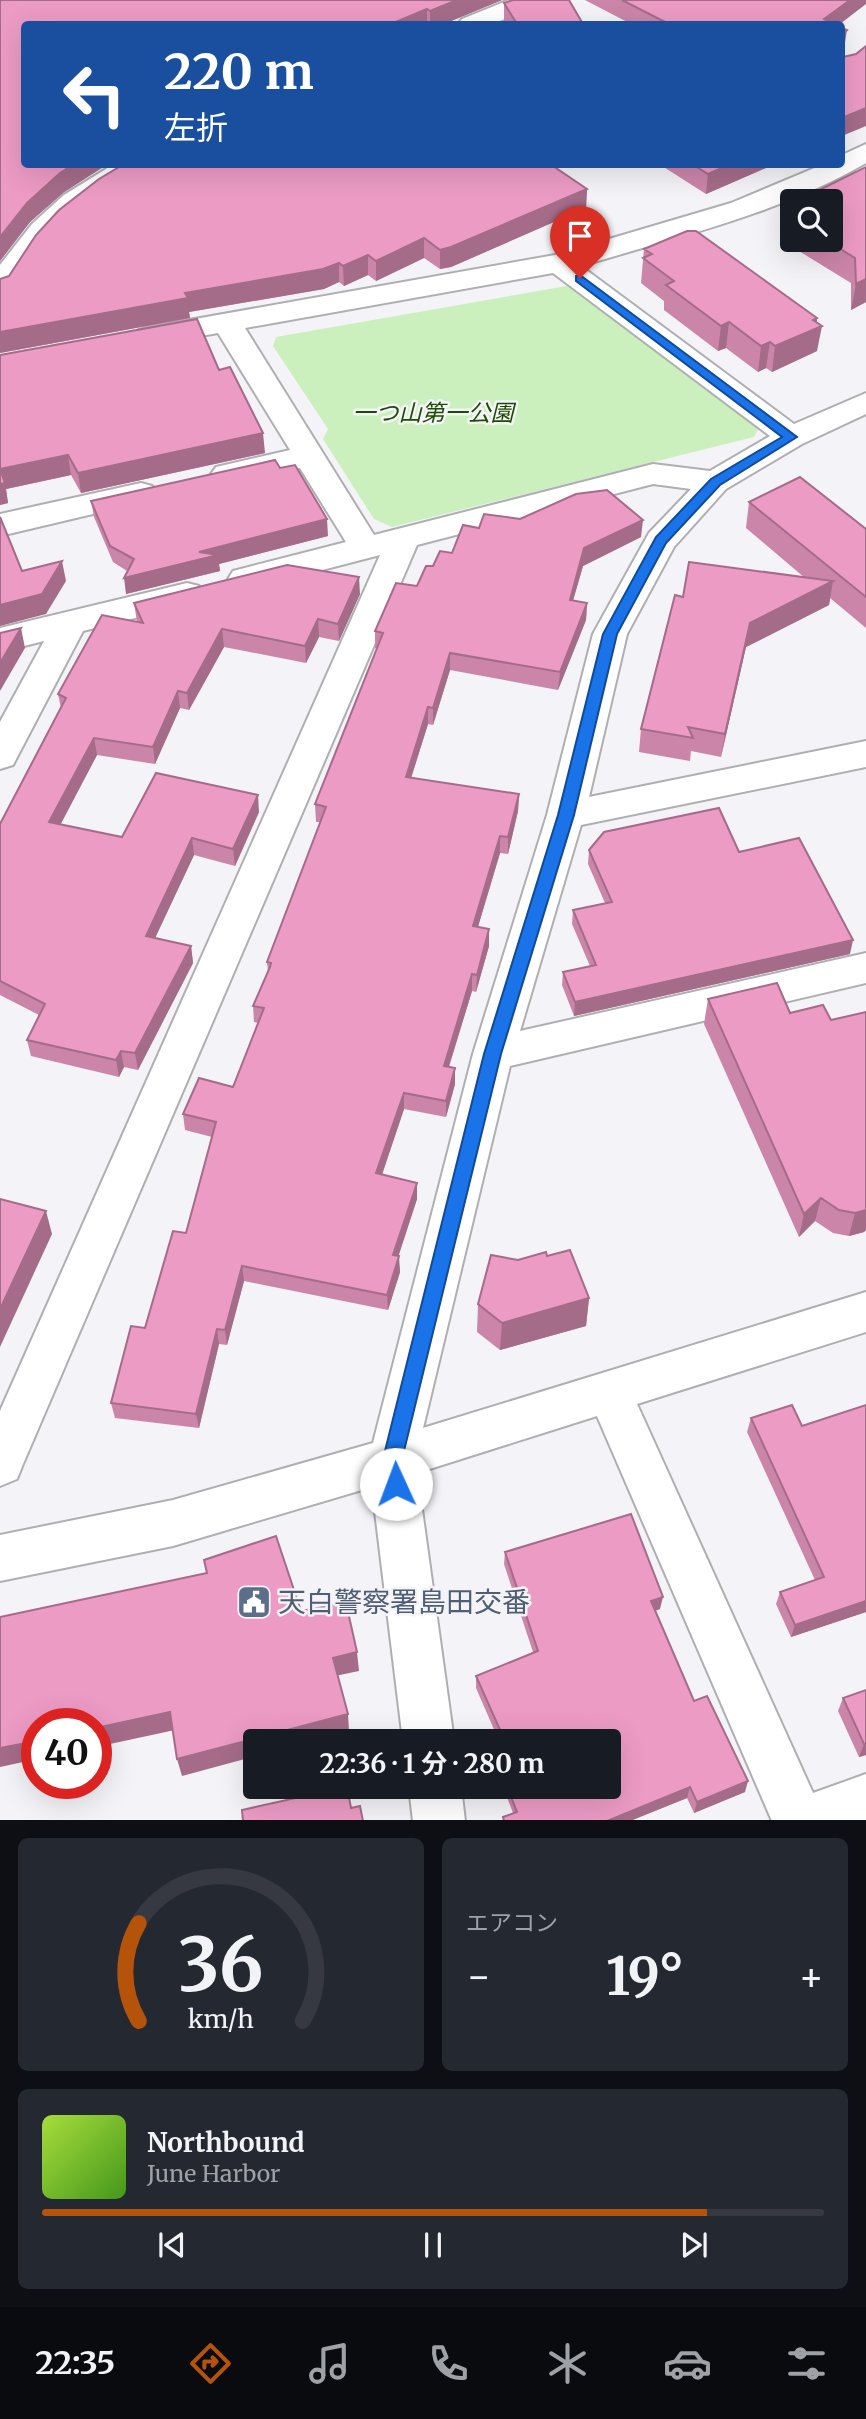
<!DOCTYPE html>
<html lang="ja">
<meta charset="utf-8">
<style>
:root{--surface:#171b24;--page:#242831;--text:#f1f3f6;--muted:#9ea1a6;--line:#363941;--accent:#b45309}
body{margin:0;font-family:Merriweather,"Noto Sans JP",serif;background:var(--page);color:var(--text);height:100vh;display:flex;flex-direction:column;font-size:26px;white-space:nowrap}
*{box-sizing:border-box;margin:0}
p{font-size:23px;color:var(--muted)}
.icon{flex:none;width:38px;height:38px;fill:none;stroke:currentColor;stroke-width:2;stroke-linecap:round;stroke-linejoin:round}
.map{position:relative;height:1820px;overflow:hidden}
.panel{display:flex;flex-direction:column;gap:18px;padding:18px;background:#0d0f14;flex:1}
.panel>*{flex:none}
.guide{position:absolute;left:21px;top:21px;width:824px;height:147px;border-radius:7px;box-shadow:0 7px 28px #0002;background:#1a4fa0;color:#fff;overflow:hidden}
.fabs{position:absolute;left:780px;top:189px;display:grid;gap:14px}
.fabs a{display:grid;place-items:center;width:63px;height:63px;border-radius:7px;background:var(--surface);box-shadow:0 7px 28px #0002;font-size:35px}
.speed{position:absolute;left:21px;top:1708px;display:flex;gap:14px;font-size:35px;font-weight:700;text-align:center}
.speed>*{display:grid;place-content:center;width:91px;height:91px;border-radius:50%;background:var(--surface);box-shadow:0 7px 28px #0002;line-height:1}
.speed .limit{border:10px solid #d22;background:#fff;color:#111}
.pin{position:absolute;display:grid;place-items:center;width:60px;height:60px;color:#fff;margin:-72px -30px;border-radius:50% 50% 50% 0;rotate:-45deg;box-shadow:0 0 7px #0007}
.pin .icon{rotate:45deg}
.me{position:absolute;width:77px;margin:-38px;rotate:358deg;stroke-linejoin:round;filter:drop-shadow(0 0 5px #0008)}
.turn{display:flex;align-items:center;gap:24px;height:147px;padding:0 28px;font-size:32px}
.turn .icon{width:91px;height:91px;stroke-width:2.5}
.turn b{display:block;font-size:49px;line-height:60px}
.big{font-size:52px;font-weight:700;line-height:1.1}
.panel .widget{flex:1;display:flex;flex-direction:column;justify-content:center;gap:10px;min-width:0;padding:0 24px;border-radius:10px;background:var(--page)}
.panel .dial{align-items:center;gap:0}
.dial svg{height:182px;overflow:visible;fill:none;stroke:var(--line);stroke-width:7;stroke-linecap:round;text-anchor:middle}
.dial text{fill:var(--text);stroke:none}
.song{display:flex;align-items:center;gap:21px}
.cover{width:84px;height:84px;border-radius:10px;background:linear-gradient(135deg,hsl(80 70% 55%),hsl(100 70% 35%))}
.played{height:7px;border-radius:4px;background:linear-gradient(90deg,var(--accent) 85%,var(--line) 85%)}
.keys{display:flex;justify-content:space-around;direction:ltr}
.heat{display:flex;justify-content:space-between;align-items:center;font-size:38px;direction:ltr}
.panel .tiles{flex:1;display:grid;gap:18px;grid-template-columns:1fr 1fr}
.widget:last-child{grid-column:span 2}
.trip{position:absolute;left:243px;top:1729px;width:378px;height:70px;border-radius:7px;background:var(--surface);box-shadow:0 7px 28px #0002;font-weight:700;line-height:70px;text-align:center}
.tab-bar{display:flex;height:112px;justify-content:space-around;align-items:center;background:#090b0e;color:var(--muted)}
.tab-bar .icon{width:49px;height:49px}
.tab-bar .active{color:var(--accent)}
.tab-bar b{font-size:32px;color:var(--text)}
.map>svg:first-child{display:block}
.green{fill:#cbf0bd}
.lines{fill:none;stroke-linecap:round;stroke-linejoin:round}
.minor-casing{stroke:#afafb2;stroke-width:4}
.minor{fill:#fff;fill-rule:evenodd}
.wall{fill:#cb85a9}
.shaded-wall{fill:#a56c89}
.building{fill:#ec9bc4;stroke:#a56c89;stroke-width:2}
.route{fill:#1a73e8;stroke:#114b97;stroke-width:2}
.labels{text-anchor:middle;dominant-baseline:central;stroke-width:5;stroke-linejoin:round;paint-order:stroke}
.park-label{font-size:23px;font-style:italic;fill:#1d4b01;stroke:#f4f3f7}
.near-service-label{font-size:28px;fill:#4e5e75;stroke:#f4f3f7;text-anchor:start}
</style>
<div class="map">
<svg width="866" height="1821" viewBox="0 0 866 1821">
<rect width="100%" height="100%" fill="#f4f3f7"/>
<polygon class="green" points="572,285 758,429 754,437 392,527 374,519 323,439 328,429 273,346 276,337"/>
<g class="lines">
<g class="minor-casing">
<g id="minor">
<polygon points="509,0 543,0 540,5 492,24 458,24 462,19"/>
<path d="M866,144V163C778,214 677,237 581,266L794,424L866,393V414L802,444L726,489L674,547L627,634L589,797L866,741V767L581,825L520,1031L866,953V983L510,1066L423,1428L866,1292V1332L637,1404L813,1793L866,1774V1821H772L597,1416L417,1473L454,1741H403L372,1487L173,1546L0,1581V1535L173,1500L373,1443L473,1054L547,815L593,634L649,533L691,489L653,484L417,545L23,1464L17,1479L0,1486V1411L380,555L245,590L233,587L228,579L233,571L346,542L300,468L227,484L216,481L211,474L216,467L290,450L218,333L150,345L139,342L135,336L139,330L150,327L555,255L731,203L824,164H842V155ZM553,273L770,436L710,471L653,464L374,535L245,328Z"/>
<path d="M114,164H148L145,170C104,192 66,216 37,253C27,266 20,281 10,294L0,297V265L32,224L64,195Z"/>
<polygon points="141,483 152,486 157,493 152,500 0,536 0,514"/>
<polygon points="187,583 199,586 204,594 199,602 83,631 13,765 0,769 0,722 44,641 0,652 0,628"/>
<polygon points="409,1787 461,1787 465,1821 413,1821"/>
</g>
</g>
<use href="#minor" class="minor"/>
</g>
<g class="wall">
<polygon points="0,0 502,0 444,24 24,24 63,193 30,222 0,261"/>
<polygon points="585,0 866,0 840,24 631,24"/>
<polygon points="504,3 583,24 505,24 504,22"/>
<polygon points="659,164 775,164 706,194"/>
<polygon points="866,167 866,302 851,310 851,283 781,240 786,206 793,203 793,240 831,240"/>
<polygon points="587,189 586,208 451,267 440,269 424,258 376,281 368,275 344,286 339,282 324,289 189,312 190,318 0,353 0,279"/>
<polygon points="644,249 817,318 817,351 772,372 766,368 758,372 726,348 718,351 664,310 664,301 641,283"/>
<polygon points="0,355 219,370 265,453 81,493 71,475 6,489 8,503 0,505"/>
<polygon points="91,501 328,536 219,564 220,571 126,594 127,571 113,562 94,517"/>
<polygon points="749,502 866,529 866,628 830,598 829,605 746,647 721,757 691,751 690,761 639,752 641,729 683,597 805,578 746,528"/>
<polygon points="479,528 641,537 583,566 573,601 587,603 586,620 558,690 450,670 433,725 428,724 411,778 519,794 518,811 508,854 500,853 478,927 489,946 476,992 472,991 449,1067 455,1084 446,1117 404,1109 382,1175 417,1199 398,1256 400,1272 388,1310 244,1281 227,1345 219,1344 199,1428 115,1418 111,1403 186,1233 212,1137 185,1130 183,1114 233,1087 258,1023 254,1022 253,1006 268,971 267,962 320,822 316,822 315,804 377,649 375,648 375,631 417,586 433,566 452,553"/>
<polygon points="360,594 339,641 319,637 306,663 224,647 189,710 180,708 155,764 97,755 60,824 122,837 259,812 235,866 194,855 155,938 191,946 193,963 138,1070 124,1067 119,1077 31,1056 27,1040 39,1015 0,995 0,824 61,708 58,694 137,622 134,603"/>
<polygon points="589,850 739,852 850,954 574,1016 562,985 563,972 590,966 572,924 573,910 605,903 588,864"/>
<polygon points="708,999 831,1020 866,1012 866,1230 864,1232 849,1236 833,1233 815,1221 799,1237 704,1024"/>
<polygon points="547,1256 589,1298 586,1326 500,1350 477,1332 478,1304 518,1260"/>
<polygon points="751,1418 866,1612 791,1637 776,1604 780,1592 815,1580 747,1432"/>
<polygon points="505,1552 660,1609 655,1611 694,1701 745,1792 694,1813 687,1798 630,1821 503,1821 503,1817 513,1813 503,1787 609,1787 609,1741 499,1741 476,1688 476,1676 533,1652 504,1564"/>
<polygon points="866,1690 866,1755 859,1757 838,1711 843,1698"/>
</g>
<g class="shaded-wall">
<polygon points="457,0 502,0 444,24 430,24 430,11"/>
<polygon points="850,0 866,0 866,4 840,24 823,24 824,19"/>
<polygon points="427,9 427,24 391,24"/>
<polygon points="847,30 844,49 842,52 842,35"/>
<polygon points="866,108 866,126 842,136 842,118"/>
<polygon points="74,164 108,164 63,193 30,222 0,261 0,237 27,203 60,173"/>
<polygon points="731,164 775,164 706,194 708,174"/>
<polygon points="587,189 586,208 451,267 440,269 440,250"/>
<polygon points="424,238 424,258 376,281 376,261"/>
<polygon points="368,255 368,275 344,286 343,266"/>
<polygon points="339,263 339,282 324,289 189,312 190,318 0,353 0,332 185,293"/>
<polygon points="866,279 866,302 851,310 856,284"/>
<polygon points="817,318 815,328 822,326 817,351 772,372 775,346"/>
<polygon points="729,322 726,348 718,351 721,326"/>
<polygon points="770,342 766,368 758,372 761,346"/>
<polygon points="263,433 265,453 81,493 78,473"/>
<polygon points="68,455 71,475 6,489 8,503 0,505 0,469"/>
<polygon points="327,519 328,536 219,564 220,571 126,594 124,578 199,552"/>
<polygon points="643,520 641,537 583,566 568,617 570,600 584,548"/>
<polygon points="62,561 66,581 46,614 0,626 0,605"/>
<polygon points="359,577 360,594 339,641 338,624"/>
<polygon points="833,581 829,605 746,647 721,757 725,734 750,623"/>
<polygon points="587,603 586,620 558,690 560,672"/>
<polygon points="318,619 319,637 306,663 305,646"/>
<polygon points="21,628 25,648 0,691 0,663"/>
<polygon points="222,629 224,647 189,710 187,693"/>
<polygon points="450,653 450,670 433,725 433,708"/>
<polygon points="178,691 180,708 155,764 153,747"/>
<polygon points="428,707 428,724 406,794 406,777"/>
<polygon points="94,738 97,755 53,839 49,822"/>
<polygon points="519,794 518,811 508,854 508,837"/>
<polygon points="258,795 259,812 235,866 233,849"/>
<polygon points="500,836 500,853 473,943 473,926"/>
<polygon points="192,838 194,855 148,953 146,936"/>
<polygon points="489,929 489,946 476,992 477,975"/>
<polygon points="853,940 850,954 574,1016 575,1002"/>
<polygon points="191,946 193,963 138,1070 135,1053"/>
<polygon points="472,974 472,991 444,1082 444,1066"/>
<polygon points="121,1051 124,1067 119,1077 116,1060"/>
<polygon points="455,1068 455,1084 446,1117 446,1101"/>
<polygon points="404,1093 404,1109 377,1189 376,1173"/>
<polygon points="417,1183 417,1199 394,1270 393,1255"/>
<polygon points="821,1198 815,1221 799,1237 804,1214"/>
<polygon points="866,1210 866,1230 864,1232 849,1236 855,1213"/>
<polygon points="46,1211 52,1234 0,1347 0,1309"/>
<polygon points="399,1256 400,1272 388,1310 387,1295"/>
<polygon points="242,1266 244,1281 227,1345 225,1330"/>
<polygon points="589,1298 586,1326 500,1350 502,1323"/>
<polygon points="217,1329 219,1344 199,1428 196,1414"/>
<polygon points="663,1597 660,1609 648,1613 651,1601"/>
<polygon points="866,1601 866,1612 791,1637 795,1625"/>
<polygon points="357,1652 359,1671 335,1676 333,1658"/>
<polygon points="170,1712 175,1730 96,1747 96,1728"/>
<polygon points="348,1714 349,1731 313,1741 256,1741 256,1756 182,1776 177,1759"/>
<polygon points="37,1741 37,1759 0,1767 0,1748"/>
<polygon points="864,1744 866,1744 866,1755 859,1757"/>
<polygon points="748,1781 745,1792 694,1813 697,1802"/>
<polygon points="690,1787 687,1798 630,1821 607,1821"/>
</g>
<g class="building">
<polygon points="0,0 457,0 430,11 427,9 391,24 24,24 24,164 74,164 60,173 27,203 0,237"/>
<polygon points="513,0 569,0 583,24 517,24 504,3"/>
<polygon points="622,0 850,0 824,19 834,24 669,24"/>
<polygon points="842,28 847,30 842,35 843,57 856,54 866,46 866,108 842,118"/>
<polygon points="124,164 550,164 587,189 451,247 440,250 424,238 376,261 368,255 343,266 339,263 323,269 185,293 188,298 0,332 0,279 9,276 36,235 59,210 99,179"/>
<polygon points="692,164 731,164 708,174"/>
<polygon points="866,167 866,279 856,284 855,258 826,240 831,240 831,201 797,201"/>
<polygon points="793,203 793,211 786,206"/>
<polygon points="793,211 793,220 785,215"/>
<polygon points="687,231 696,231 817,318 813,320 822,326 775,346 770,342 761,346 729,322 721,326 666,285 674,281 643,258 652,254 644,249"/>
<polygon points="197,319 219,370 230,367 263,433 78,473 68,455 0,469 5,483 0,484 0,355"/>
<polygon points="275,460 280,468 295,465 327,519 199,552 218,555 124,578 134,559 110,546 91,501"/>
<polygon points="800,477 866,529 866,597 749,502"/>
<polygon points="607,490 643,520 584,548 570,600 587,603 560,672 450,653 433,708 428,707 406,777 519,794 508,837 500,836 473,926 489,929 477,975 472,974 444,1066 455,1068 446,1101 404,1093 376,1173 417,1183 393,1255 399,1256 387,1295 242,1266 225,1330 217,1329 196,1414 111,1403 131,1326 145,1328 173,1231 186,1233 216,1122 183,1114 199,1078 233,1087 264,1008 253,1006 270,967 271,963 267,962 326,807 315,804 383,633 375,631 396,583 417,586 426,566 433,566 440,551 452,553 463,525 479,528 484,514 520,519 576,494"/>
<polygon points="0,517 22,571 62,561 42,594 0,605"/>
<polygon points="689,562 833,581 750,623 725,734 688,727 693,738 641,729 675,595 683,597"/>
<polygon points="287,565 359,577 338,624 318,619 305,646 222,629 187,693 178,691 153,747 94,738 49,822 122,837 156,773 258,795 233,849 192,838 146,936 191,946 135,1053 121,1051 116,1060 27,1040 45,1004 0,981 0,824 66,698 58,694 102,615 143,623 134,603"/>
<polygon points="21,628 0,663 0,633"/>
<polygon points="719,808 739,852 799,838 853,940 575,1002 563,972 596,965 573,910 612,902 589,850 604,832"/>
<polygon points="777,983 790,1013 823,1005 831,1020 866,1012 866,1210 855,1213 839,1210 821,1198 804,1214 708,999"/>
<polygon points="0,1199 46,1211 0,1309"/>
<polygon points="570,1250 589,1298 502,1323 478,1304 491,1255 518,1260 546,1252 547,1256"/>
<polygon points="792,1405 802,1426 866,1405 866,1601 795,1625 780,1592 824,1577 751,1418"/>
<polygon points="631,1514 663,1597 651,1601 694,1701 707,1696 748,1781 697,1802 690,1787 607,1821 504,1821 503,1817 517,1812 507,1787 609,1787 609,1741 505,1741 476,1676 538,1651 505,1552"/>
<polygon points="276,1536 301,1611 346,1603 357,1652 333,1658 348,1714 177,1759 170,1712 96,1728 96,1724 37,1724 37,1741 0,1748 0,1617 207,1573 204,1560"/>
<polygon points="866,1690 866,1744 864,1744 843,1698"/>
<polygon points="345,1787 347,1787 351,1808 360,1806 363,1821 243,1821 242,1810"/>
</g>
<polygon class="route" points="580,275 797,437 720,485 666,543 617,634 574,815 501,1054 402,1459 406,1484 403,1491 396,1494 389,1491 383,1459 484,1054 558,815 603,634 656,537 711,479 782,437 576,281 576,276"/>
<defs>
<g id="civic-square" transform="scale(1.75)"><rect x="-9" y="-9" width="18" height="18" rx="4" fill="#5c6f8a" stroke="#f4f3f7"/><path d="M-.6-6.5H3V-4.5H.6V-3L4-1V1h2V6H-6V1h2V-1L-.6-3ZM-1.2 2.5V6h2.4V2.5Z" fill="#fff"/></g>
</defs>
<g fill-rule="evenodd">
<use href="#civic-square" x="254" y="1602"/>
</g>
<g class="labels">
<g class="park-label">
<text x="433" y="412">一つ山第一公園</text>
</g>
<g class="near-service-label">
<text x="278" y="1602">天白警察署島田交番</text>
</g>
</g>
</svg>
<div class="fabs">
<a><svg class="icon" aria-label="search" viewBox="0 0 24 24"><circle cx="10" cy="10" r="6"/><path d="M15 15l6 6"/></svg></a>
</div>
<div class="speed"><div class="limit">40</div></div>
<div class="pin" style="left:580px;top:278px;background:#d93025"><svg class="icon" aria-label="arrive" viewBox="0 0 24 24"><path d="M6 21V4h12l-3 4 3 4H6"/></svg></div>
<svg class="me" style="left:396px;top:1484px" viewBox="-20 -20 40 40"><circle r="19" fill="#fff"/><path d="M0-13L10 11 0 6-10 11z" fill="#1a73e8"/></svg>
<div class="trip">22:36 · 1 分 · 280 m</div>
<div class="guide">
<div class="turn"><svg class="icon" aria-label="left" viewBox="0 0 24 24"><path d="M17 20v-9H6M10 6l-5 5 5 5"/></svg><div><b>220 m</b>左折</div></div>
</div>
</div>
<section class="panel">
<div class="tiles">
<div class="widget dial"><svg viewBox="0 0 100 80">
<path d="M14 69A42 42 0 1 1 86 69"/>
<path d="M14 69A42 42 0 0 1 14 26" stroke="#b45309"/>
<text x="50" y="56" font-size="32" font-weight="700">36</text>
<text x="50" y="72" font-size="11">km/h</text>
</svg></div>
<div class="widget"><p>エアコン</p>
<div class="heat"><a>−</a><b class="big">19°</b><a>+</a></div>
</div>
<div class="widget">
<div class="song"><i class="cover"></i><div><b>Northbound</b><p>June Harbor</p></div></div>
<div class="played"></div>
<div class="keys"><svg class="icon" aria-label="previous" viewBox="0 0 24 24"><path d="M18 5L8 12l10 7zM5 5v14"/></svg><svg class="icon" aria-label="pause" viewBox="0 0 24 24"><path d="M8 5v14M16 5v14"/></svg><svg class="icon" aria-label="next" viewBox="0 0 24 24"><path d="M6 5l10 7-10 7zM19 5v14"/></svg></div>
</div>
</div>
</section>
<nav class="tab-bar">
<b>22:35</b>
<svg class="icon active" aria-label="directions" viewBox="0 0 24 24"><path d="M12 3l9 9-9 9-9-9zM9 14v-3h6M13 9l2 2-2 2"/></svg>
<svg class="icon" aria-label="music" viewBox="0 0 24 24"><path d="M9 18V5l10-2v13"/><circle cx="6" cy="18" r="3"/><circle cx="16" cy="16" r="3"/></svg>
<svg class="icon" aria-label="phone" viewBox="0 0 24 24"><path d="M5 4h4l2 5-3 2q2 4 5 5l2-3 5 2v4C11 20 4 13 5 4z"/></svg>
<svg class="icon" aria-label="climate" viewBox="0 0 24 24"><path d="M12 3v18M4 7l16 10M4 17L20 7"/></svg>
<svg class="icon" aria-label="car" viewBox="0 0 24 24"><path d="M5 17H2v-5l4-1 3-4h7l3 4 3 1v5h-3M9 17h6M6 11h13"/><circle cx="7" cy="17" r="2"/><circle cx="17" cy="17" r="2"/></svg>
<svg class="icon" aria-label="filters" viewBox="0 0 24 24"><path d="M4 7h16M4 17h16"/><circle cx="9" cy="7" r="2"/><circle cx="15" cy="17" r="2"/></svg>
</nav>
